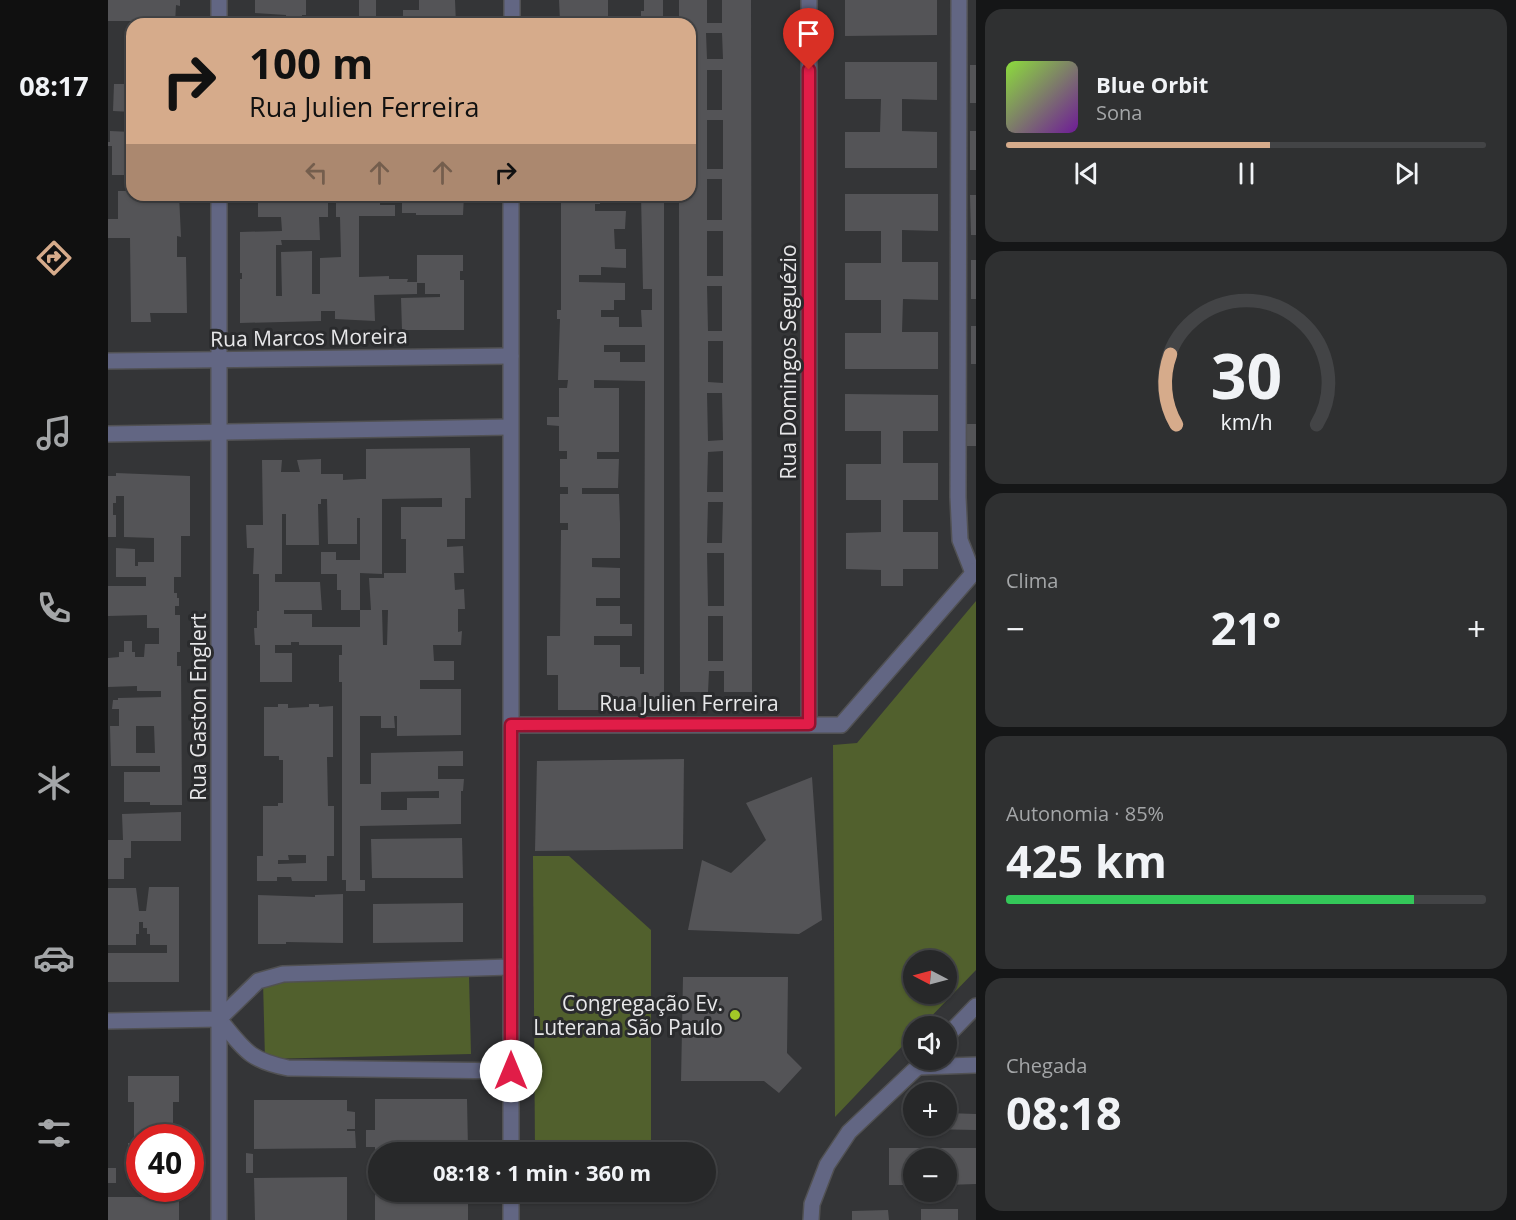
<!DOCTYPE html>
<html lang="pt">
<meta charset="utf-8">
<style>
:root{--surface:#272829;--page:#2f3031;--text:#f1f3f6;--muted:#a4a6a8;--line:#434446;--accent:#d6ab8b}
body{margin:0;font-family:"Open Sans",sans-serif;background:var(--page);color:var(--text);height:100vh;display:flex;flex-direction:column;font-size:22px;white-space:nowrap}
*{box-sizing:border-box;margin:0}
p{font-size:20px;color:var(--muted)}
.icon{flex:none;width:33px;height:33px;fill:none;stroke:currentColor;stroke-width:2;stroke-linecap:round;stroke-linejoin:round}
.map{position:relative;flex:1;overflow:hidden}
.sheet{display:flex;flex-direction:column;gap:9px;padding:9px;background:#151617;width:540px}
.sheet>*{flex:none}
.guide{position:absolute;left:18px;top:18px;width:570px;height:183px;border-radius:18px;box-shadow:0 2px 4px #0004,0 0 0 2px var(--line);background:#d6ab8b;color:#111;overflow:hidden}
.needle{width:39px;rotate:276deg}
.controls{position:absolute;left:795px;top:950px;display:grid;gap:12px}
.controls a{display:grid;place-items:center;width:54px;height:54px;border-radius:50%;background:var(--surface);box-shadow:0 2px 4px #0004,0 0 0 2px var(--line);font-size:30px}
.speed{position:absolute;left:18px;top:1124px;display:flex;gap:12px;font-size:30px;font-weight:700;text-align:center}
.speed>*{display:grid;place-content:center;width:78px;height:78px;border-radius:50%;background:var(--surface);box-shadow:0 2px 4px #0004,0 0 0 2px var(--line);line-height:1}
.speed .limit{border:9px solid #d22;background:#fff;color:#111}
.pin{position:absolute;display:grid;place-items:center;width:51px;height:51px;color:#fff;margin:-62px -26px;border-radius:50% 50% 50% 0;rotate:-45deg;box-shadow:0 0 6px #0007}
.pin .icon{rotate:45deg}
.me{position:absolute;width:66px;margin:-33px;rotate:0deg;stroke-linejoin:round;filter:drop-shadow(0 0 4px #0008)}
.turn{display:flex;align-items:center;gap:21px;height:126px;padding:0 24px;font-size:27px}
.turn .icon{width:78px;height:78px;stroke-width:2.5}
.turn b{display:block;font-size:42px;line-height:51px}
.lanes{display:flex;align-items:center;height:57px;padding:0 24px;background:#0003;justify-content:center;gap:30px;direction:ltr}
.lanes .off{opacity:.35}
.big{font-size:45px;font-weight:700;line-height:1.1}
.sheet .widget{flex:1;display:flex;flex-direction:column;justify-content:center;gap:9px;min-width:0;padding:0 21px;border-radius:18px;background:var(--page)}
.sheet .dial{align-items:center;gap:0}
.dial svg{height:156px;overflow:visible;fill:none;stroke:var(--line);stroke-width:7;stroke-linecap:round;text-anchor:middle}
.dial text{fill:var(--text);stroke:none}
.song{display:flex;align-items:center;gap:18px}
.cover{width:72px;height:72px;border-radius:9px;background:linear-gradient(135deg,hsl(90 70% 55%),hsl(280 70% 35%))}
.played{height:6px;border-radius:3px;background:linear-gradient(90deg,var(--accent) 55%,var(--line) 55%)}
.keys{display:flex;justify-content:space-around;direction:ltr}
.heat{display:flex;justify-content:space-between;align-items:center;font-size:33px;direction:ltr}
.charge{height:9px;border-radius:4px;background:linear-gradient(90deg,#34c759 85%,var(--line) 0)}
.trip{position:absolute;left:260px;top:1142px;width:348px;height:60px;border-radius:30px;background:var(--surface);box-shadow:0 2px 4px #0004,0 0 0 2px var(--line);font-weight:700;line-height:60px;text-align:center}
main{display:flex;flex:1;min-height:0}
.dock{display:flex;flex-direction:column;width:108px;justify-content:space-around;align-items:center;background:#101010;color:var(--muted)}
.dock .icon{width:42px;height:42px}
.dock .selected{color:var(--accent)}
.dock b{font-size:27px;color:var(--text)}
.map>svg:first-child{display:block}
.green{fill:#51602d;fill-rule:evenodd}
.building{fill:#545457;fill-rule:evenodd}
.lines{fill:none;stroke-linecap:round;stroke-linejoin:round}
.minor-casing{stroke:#515153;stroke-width:18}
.minor{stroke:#626683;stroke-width:15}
.route-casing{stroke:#92132f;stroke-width:15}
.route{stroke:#e11d48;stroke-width:10}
.poi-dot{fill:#a2c927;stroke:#2a2b2d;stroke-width:2}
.labels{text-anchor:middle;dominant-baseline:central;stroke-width:6;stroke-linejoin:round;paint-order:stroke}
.street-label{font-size:21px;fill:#e7e7e9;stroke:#2a2b2d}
.poi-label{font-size:21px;fill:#e7e7e9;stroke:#2a2b2d;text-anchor:end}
</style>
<main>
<nav class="dock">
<b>08:17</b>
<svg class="icon selected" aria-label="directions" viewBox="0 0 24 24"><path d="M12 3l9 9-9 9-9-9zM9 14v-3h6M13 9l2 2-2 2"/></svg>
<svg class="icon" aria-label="music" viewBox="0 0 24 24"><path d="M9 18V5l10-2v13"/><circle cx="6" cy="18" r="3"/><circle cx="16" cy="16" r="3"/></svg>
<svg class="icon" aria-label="phone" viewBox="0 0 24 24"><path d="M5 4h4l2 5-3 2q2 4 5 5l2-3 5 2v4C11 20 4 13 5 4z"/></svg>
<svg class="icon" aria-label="climate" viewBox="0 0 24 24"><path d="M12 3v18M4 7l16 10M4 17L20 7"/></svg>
<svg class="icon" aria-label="car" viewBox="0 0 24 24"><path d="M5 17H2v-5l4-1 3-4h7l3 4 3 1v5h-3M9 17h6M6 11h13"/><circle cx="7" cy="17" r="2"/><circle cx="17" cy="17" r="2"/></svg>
<svg class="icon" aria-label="filters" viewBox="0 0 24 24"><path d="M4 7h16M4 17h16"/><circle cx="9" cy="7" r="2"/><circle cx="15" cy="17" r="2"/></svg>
</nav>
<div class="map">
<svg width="868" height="1220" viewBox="0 0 868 1220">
<rect width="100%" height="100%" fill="#343537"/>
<g class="green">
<path d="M868,601V970L814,1026H806L805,1035L727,1117L725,745L749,743ZM806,960H838V993H806Z"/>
<polygon points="425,856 461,856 543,930 543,1152 427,1152"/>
<polygon points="361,976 363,1054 157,1059 155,981"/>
</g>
<g class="building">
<polygon points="0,0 72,0 72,6 68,5 67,24 23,24 23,21 0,21"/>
<polygon points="147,0 198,0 198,15 194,15 194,24 171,24 171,18 178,18 178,15 147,13"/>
<rect x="251" y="0" width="17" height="24"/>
<polygon points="311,0 347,0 348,24 295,24 295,10 311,10"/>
<polygon points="451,0 500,0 500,23 477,23 477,18 472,17 472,22 452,22"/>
<polygon points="536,0 555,0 555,23 533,23 533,11 536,11"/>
<path d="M571,0H599V23H614V0H643L644,692H616V671H601L600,692H572L571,195H582V24H571ZM598,33H614L615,59H599ZM599,70H614V110H599ZM599,120H615V169H599ZM599,179H614V220H599ZM599,231H615V276H599ZM599,286H614V331H600ZM600,341H615V383L600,382ZM599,393H614L615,440L600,441ZM615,451V492H599L600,452ZM600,502H615L614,543H599ZM599,553H616V606H600ZM600,616H615V661H600Z"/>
<polygon points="737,0 829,0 829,35 737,36"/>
<polygon points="737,62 829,62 829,100 794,99 794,131 829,132 829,168 737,168 737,132 772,132 773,99 737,99"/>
<rect x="862" y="65" width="6" height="38"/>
<polygon points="6,84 24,84 24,112 5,111"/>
<polygon points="2,131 24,132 24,175 4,175 4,146 0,146 0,142 2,142"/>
<rect x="862" y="131" width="6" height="39"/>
<polygon points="10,191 24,191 24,195 71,195 73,237 69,236 69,257 78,257 79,313 42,313 43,322 23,322 22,238 0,238 0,219 10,219"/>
<polygon points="737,194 830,194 830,231 794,230 794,262 830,262 830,300 795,299 794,332 830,332 830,369 737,369 737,333 773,333 773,300 737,300 737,263 773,263 773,231 737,231"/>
<polygon points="150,195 220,195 220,217 211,217 212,240 173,240 174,245 168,245 168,296 174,296 173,252 204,251 204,294 212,294 212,258 233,257 232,217 228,217 228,195 272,195 272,205 287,205 287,216 251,216 251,277 281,276 281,279 300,279 299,282 309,282 309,294 266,295 267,321 227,319 227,311 213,311 213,321 132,323 132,279 134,279 134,273 132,273 132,232 174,231 173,217 150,217"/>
<polygon points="299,195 356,195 355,215 308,215 308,213 294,213 294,198 299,198"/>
<path d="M453,195H492V204H487V211H518L517,229H506L507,249H518V268L493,267V275H471V282L517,283V300H506V310H493V317H511V327H534L533,310H544V289H535L533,195H556V707H516V710H450V675H439V636H452L453,530H460V523H452V494H460V487H452V459H459V451H451V426L439,425V417H451V388H459L460,380H450L452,319H449V310H453ZM496,345H537V362H512V352H496ZM486,380L537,381L536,674H532V667H512V645H486V636H524V624H512V606H488V598H512V568L484,567V558H512V523L511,494H474V488H510L511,459H489V452H511V388H486Z"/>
<polygon points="862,195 868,195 868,235 863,235"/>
<polygon points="309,255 355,255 355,271 352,271 352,280 356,280 356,330 294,330 293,298 332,297 332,294 317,294 317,283 309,283"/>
<rect x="863" y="260" width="5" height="39"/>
<rect x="863" y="326" width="5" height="38"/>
<polygon points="737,394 830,395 830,431 795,431 795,463 830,463 830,500 795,500 795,532 830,532 830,569 795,569 795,586 773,586 773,570 738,569 738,533 773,532 773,500 738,500 738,464 773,464 773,431 737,431"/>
<rect x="858" y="424" width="10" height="22"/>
<path d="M362,448L363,498H357V539H339V547L355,546L356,573H346L347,590L356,589L357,609H350V632L354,631L353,645H325L326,661H346V680H312V689H353V735L289,736V716H286L287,728H273V716H252V784H263V753L355,751V766H330V779H356L355,791H353V824L252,826V880H257V891H238V880H234V682H231V655H234V645H191V642H183V645H167V653H184V682H152V645H147L146,628H149V611H151V574H145L146,548H139L138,525H155L154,460H174L173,472H192L189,460L213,459V474H235V480L252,479H258V449ZM334,498V507H293V539H298V573H276V578H261L263,610H252V573L274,574V499ZM213,499H219L220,544H249V518H252V560H228V552H213V574H229V590H233V610H252V627H204V614H176V610H214L212,582H167V574H174V514H178V545H211L210,504H213ZM274,610H280L279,645H275ZM331,791V798H299V810H273V792Z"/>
<path d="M8,473L82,476V536H73V577H66V593H69V598H71V606H67V615H72V652H69V666H73L74,805H42V802H16V772H52V766H3L2,726H11V709H4L5,700H10V698L53,697V691H29V686L0,687V658L11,657V652H16V641H24V652H27V657H36L37,644H51V628H39V615L0,616V586H38V577H8V548L27,549V566H30V562H46V538L16,537V496H8V503H5V515H8V537H0V476H8ZM28,726H46L47,753H28Z"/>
<path d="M170,704H180V708L201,707V704H211V707L225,706V757H219L220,806H226V856H219V881H184L183,877H169V881H149V856H155V806H170V803H175V760H171V756H156V707H170ZM180,855H198V863L170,864V860H181Z"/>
<polygon points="576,759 575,849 427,851 429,761"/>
<polygon points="704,777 714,920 691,934 580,930 594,860 623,873 658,840 638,803"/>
<polygon points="73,812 73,841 23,841 23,858 16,858 16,879 0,879 0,840 15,840 14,814"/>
<polygon points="354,838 355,878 264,878 263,839"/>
<polygon points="41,887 71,887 71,982 0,982 0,953 59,953 59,945 42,945 42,934 39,934 39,928 35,928 35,922 31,922 31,934 28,934 28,945 0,945 0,888 28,888 31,911 38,911"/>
<polygon points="235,894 235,943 178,942 178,944 150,944 150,895 207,897 207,895"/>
<polygon points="355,903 355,942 265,943 265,904"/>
<polygon points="575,977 680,977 679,1053 694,1068 671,1093 656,1081 573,1081"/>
<polygon points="20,1076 71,1076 71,1102 65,1102 65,1137 32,1137 32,1166 20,1166 20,1143 26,1143 26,1102 20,1102"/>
<polygon points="267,1099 359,1099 360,1149 267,1150 267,1147 258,1147 258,1130 267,1130"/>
<polygon points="146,1100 239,1100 239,1111 247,1112 247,1129 239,1129 239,1131 247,1131 248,1148 146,1149"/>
<polygon points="838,1113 868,1114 868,1130 818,1129 819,1125 838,1125"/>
<polygon points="781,1148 868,1148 868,1184 838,1185 838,1158 806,1158 806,1185 781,1185"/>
<polygon points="138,1153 145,1154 145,1173 138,1173"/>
<rect x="0" y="1168" width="8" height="15"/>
<polygon points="239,1177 239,1220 147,1220 146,1178"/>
<polygon points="267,1177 270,1177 270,1191 360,1191 360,1220 267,1220"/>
<rect x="0" y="1197" width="71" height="23"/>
<rect x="813" y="1209" width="37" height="11"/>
<polygon points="780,1210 781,1220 744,1220 744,1211"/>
</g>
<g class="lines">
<g class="minor-casing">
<g id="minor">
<polyline points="701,0 701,724"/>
<polyline points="851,0 850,497 852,540 865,573"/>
<polyline points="111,24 111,0"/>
<polyline points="404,24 404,0"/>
<polyline points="0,361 403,356"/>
<polyline points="0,434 402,427"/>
<polyline points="403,725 733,725 868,570"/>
<path d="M111,1019C136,1049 140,1060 180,1068L403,1071"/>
<polyline points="0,1021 111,1019 150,981 175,974 403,967"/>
<polyline points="838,1037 868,1006"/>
<polyline points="811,1067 868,1065"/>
<polyline points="403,1152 403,195"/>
<polyline points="111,1220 111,195"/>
<polyline points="403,1220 403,1191"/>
<polyline points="703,1220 704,1204 719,1165 741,1132 818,1059"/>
</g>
</g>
<use href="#minor" class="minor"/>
</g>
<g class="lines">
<g class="route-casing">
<polyline id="route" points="403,1071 403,725 701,724 701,70"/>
</g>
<use href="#route" class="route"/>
</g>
<circle class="poi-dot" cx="627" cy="1015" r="6"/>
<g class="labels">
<g class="street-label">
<text transform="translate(201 337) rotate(-1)">Rua Marcos Moreira</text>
<text transform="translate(680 362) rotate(-90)">Rua Domingos Seguézio</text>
<text x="581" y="703">Rua Julien Ferreira</text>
<text transform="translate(90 707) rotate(-90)">Rua Gaston Englert</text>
</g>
<g class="poi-label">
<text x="615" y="1003">Congregação Ev.<tspan x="615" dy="24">Luterana São Paulo</tspan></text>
</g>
</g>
</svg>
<div class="controls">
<a><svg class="needle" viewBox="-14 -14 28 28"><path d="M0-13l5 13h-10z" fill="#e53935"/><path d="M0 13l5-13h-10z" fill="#a4a6a8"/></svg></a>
<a><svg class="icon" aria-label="sound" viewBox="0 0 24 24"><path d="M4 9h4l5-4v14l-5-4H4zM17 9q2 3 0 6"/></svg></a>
<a>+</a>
<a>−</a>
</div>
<div class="speed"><div class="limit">40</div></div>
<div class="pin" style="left:701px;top:70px;background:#d93025"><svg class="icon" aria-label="arrive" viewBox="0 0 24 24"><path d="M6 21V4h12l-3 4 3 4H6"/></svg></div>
<svg class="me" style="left:403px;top:1071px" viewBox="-20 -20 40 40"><circle r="19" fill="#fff"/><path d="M0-13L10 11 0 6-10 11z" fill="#e11d48"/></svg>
<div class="trip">08:18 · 1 min · 360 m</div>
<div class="guide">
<div class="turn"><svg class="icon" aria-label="right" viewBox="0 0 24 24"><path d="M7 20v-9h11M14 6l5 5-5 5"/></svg><div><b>100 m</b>Rua Julien Ferreira</div></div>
<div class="lanes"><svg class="icon off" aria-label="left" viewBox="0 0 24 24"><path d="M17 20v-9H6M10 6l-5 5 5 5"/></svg><svg class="icon off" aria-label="ahead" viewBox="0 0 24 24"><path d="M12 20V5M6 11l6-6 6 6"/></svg><svg class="icon off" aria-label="ahead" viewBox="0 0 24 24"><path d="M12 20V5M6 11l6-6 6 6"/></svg><svg class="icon" aria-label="right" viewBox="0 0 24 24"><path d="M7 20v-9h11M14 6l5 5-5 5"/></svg></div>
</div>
</div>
<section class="sheet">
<div class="widget">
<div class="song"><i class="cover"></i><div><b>Blue Orbit</b><p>Sona</p></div></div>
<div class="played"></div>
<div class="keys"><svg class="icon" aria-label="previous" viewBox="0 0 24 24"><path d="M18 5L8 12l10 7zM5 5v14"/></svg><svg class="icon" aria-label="pause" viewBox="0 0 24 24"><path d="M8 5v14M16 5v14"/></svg><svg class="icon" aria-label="next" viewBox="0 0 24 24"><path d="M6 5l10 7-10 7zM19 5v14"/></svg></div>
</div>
<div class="widget dial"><svg viewBox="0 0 100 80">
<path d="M14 69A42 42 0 1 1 86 69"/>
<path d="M14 69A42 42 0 0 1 11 33" stroke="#d6ab8b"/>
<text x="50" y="56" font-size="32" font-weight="700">30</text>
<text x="50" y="72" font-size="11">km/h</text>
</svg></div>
<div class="widget"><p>Clima</p>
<div class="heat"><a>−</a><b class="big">21°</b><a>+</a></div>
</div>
<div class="widget"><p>Autonomia · 85%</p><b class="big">425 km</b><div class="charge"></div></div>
<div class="widget"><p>Chegada</p><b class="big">08:18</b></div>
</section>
</main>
